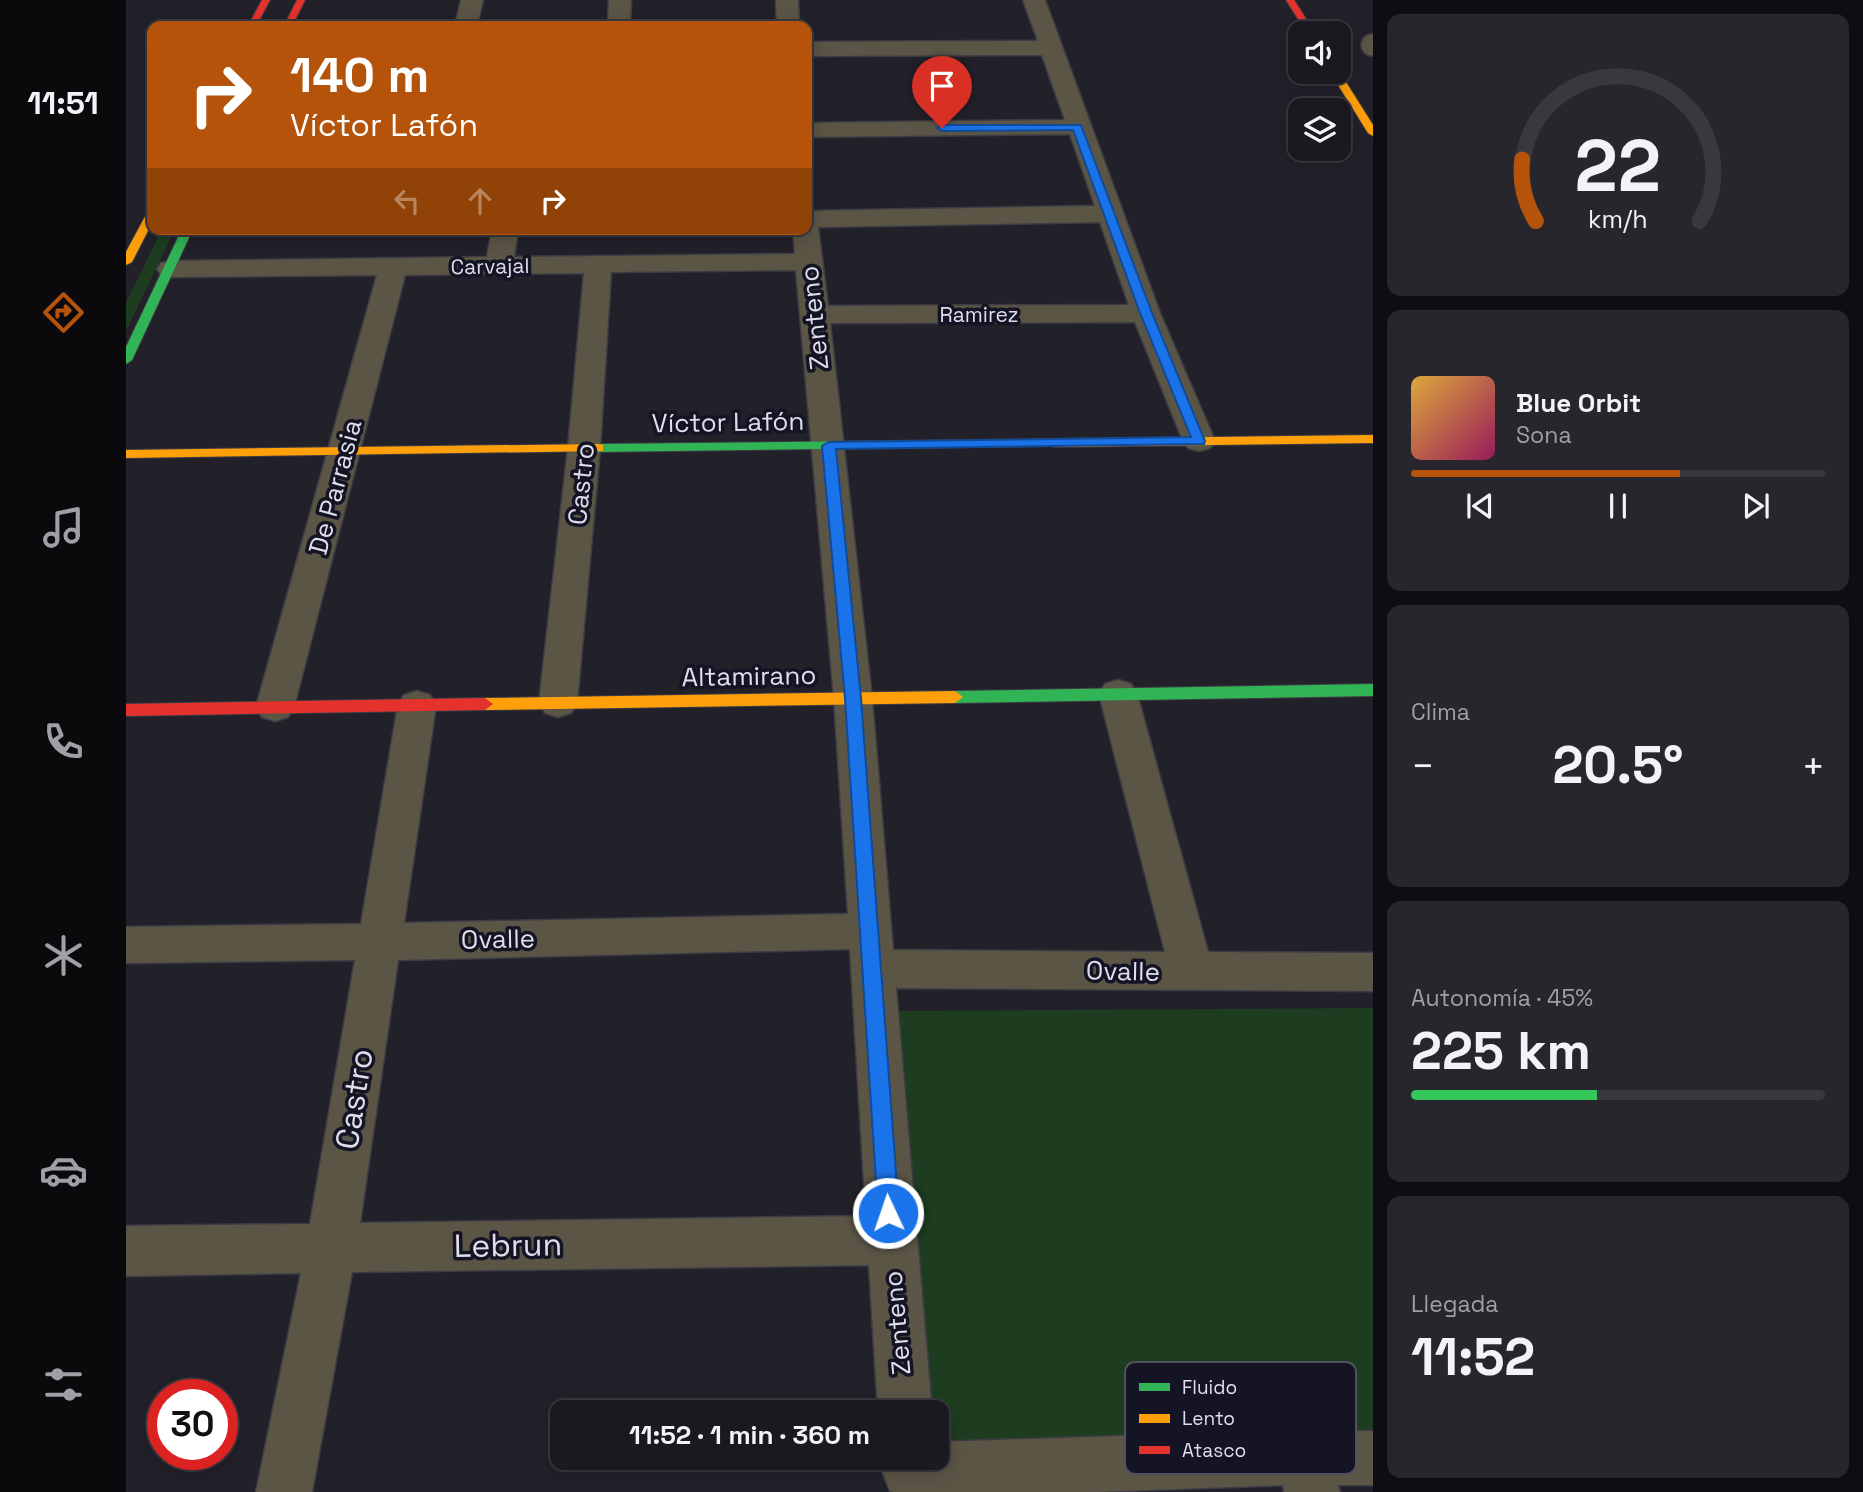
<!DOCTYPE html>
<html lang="es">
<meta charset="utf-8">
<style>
:root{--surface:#1a1920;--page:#27262d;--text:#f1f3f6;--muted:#9fa0a5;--line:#38383e;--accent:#b45309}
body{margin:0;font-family:"Space Grotesk",sans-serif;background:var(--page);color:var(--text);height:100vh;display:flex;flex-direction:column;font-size:26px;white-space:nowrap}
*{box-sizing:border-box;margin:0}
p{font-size:23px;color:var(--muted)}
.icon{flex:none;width:38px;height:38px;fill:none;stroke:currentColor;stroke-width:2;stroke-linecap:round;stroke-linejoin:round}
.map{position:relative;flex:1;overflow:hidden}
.panel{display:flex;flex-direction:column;gap:14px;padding:14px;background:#0e0e12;width:490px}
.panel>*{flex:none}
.banner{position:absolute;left:21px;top:21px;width:665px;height:214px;border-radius:14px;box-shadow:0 4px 18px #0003,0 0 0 2px var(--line);background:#b45309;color:#fff;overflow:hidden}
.tools{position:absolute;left:1162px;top:21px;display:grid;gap:14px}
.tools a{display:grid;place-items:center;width:63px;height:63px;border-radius:14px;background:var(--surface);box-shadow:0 4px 18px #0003,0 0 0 2px var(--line);font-size:35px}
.speed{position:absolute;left:21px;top:1379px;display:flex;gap:14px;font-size:35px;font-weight:700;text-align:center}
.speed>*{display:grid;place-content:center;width:91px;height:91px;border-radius:50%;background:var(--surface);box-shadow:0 4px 18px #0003,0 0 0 2px var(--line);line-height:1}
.speed .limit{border:10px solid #d22;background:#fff;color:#111}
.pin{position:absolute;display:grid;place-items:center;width:60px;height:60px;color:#fff;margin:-72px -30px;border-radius:50% 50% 50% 0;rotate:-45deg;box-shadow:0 0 7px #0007}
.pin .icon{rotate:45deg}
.me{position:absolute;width:77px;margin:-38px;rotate:357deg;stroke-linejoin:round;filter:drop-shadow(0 0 5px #0008)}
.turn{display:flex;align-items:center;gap:24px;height:147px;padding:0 28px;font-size:32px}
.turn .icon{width:91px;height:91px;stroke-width:2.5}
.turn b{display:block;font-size:49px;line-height:60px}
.lanes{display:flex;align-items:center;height:66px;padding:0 28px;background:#0003;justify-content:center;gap:35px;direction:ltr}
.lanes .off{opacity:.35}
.big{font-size:52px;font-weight:600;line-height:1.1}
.panel .card{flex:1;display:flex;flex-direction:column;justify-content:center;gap:10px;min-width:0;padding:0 24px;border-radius:14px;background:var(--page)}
.panel .dial{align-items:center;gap:0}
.dial svg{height:182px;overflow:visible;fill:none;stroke:var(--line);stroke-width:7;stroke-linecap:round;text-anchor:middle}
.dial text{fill:var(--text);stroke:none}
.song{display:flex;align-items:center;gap:21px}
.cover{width:84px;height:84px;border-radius:10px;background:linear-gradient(135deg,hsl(40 70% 55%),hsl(330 70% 35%))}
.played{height:7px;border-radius:4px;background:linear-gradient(90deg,var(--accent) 65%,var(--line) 65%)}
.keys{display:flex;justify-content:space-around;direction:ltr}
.heat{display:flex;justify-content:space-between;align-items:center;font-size:38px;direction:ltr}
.charge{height:10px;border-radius:5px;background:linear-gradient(90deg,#34c759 45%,var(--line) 0)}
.trip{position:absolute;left:424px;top:1400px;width:399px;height:70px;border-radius:14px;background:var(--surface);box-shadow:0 4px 18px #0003,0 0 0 2px var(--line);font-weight:600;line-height:70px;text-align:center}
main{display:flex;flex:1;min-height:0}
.tabs{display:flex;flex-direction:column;width:126px;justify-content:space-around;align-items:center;background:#0a0a0d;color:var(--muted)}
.tabs .icon{width:49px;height:49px}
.tabs .selected{color:var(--accent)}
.tabs b{font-size:32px;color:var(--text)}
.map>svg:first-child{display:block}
.green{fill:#1e3d20}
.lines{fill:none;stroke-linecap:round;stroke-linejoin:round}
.lane-casing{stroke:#3d3c44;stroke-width:24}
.street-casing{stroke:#3d3c44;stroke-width:3}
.fast-casing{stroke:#3d3c44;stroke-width:2}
.slow-casing{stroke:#3d3c44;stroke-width:2}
.jam-casing{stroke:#3d3c44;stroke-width:2}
.lane{stroke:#5b5546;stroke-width:21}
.street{fill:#5b5546;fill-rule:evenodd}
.fast{fill:#30b455;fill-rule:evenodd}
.slow{fill:#ff9f0a;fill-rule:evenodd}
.jam{fill:#e5322d;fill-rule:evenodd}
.route{fill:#1a73e8;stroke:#114b97;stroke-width:2}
.labels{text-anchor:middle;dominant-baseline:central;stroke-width:7;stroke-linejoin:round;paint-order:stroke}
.far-street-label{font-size:21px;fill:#dfdeea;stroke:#151424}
.street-label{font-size:26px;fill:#dfdeea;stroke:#151424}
.near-street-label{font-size:32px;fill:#dfdeea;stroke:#151424}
.key{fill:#151424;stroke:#52515f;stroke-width:2}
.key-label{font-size:19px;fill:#dfdeea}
</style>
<main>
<nav class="tabs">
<b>11:51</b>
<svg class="icon selected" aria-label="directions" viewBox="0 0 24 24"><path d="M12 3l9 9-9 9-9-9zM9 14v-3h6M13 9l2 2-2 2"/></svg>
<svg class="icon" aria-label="music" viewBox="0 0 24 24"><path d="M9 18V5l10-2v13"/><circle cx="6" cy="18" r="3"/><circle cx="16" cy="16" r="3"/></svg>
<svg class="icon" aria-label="phone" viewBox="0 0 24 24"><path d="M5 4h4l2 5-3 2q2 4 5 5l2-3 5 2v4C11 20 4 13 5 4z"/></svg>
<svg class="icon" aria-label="climate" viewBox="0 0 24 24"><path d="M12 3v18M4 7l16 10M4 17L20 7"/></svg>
<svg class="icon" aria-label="car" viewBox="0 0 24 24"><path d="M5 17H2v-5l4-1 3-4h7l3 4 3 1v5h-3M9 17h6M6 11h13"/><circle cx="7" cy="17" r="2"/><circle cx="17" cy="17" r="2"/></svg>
<svg class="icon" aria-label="filters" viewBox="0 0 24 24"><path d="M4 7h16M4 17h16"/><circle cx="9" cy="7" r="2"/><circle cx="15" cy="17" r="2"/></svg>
</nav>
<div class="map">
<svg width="1247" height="1492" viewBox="0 0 1247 1492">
<rect width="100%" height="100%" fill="#22212a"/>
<g class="green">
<polygon points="36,229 49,229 0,331 0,303"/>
<polygon points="1247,1008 1247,1435 810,1448 810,1412 805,1412 767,1011"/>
</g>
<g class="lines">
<g class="lane-casing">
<polyline id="lane" points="1246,45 1247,45"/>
</g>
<g class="street-casing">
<g id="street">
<polygon points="335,0 357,0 351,26 329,26"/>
<polygon points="483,0 505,0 504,26 482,26"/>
<polygon points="650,0 672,0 673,26 651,26"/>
<path d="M897,0H919L1034,313L1089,441L1084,448L1073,451L1062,448L1057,441L1009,322L704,323L746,698L767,950L1039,952L973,694L979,684L992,680L1005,684L1011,694L1082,952L1247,953V991L770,988L806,1412H752L743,1265L226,1272L186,1492H130L175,1273L0,1276V1226L184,1224L229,960L0,963V927L235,924L272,705L278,695L291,691L304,695L310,705L278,923L722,914L708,698L670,270L485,272L474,448L451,703L445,713L432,717L419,713L413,703L442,448L458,273L279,275L168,707L162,717L149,721L136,717L130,707L251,275L45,277L35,275L31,269L35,263L45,261L361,257L366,229H392L388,257L669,254L667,229H681V211L969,206L944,134L681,137V123L939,120L916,55L681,56V42L912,41ZM974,222L1003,305L702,306L692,227ZM724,949L740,1216L234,1223L272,960Z"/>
<polygon points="1178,1430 1247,1431 1247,1485 1212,1485 1214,1492 1158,1492 1157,1485 969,1492 768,1492 764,1491 756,1471 762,1458 810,1458 810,1442"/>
</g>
</g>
<g class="fast-casing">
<g id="fast">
<polygon points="56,229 67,229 6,360 0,364 0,347"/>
<polygon points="928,439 934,443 933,446 472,452 466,448 472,444"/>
<polygon points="1247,684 1247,696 829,703 821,697 829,691"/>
</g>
</g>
<g class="slow-casing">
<g id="slow">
<polygon points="1213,71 1247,125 1247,136 1242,133 1204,72"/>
<polygon points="26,210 26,223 6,262 0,265 0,252 21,213"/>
<polygon points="1247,435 1247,443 928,447 922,443 928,439"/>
<polygon points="472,444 477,445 477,451 0,458 0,450"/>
<polygon points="829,691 837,697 829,703 359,710 351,704 359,698"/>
</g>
</g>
<g class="jam-casing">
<g id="jam">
<polygon points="136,0 144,0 130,26 122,26"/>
<polygon points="171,0 179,0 166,26 158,26"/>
<polygon points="1160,0 1168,0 1189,33 1181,33"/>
<polygon points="359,698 367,704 359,710 0,716 0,704"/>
</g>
</g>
<use href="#lane" class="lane"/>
<use href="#street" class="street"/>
<use href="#fast" class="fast"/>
<use href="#slow" class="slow"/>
<use href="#jam" class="jam"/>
</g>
<polygon class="route" points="955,125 1026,313 1079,441 1078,444 710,449 735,698 773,1213 770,1220 762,1222 755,1220 752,1213 719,698 696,446 703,442 1065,437 1014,313 947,130 816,131 811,128 816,125"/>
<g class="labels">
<g class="far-street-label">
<text transform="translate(364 266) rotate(-1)">Carvajal</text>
<text x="853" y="314">Ramirez</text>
</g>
<g class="street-label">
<text transform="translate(688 318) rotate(-96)">Zenteno</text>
<text transform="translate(602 422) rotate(-1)">Víctor Lafón</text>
<text transform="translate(455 484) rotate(-84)">Castro</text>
<text transform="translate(209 487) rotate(-75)">De Parrasia</text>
<text transform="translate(623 676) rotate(-1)">Altamirano</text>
<text transform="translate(372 939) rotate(-1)">Ovalle</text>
<text transform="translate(997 971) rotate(1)">Ovalle</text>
<text transform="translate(771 1323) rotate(-95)">Zenteno</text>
</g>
<g class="near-street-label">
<text transform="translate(228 1099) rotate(-81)">Castro</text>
<text transform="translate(382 1245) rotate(-1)">Lebrun</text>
</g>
</g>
<rect x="999" y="1362" width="231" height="112" rx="10" class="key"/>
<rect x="1013" y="1383" width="31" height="8" fill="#30b455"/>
<rect x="1013" y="1414" width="31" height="9" fill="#ff9f0a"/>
<rect x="1013" y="1446" width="31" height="8" fill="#e5322d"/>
<g class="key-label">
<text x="1056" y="1394">Fluido</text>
<text x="1056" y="1425">Lento</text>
<text x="1056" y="1457">Atasco</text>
</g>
</svg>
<div class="tools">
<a><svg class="icon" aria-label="sound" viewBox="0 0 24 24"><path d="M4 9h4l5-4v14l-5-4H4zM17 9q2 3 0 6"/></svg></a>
<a><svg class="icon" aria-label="layers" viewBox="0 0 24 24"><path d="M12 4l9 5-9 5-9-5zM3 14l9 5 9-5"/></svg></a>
</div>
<div class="speed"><div class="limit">30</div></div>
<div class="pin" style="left:816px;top:128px;background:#d93025"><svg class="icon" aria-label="arrive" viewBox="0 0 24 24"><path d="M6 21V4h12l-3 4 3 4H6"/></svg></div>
<svg class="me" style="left:762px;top:1213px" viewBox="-20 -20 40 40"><circle r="17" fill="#1a73e8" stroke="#fff" stroke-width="3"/><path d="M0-11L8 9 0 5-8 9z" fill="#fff"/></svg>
<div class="trip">11:52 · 1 min · 360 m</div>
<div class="banner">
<div class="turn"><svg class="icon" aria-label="right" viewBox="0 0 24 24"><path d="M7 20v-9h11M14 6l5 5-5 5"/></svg><div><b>140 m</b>Víctor Lafón</div></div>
<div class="lanes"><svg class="icon off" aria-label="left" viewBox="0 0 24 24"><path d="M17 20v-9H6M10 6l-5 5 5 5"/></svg><svg class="icon off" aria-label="ahead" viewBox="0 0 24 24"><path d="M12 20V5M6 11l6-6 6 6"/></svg><svg class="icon" aria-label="right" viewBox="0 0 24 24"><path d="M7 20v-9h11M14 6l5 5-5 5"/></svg></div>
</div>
</div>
<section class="panel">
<div class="card dial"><svg viewBox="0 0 100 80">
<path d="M14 69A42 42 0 1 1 86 69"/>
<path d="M14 69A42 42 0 0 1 8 42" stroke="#b45309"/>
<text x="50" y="56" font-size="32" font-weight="700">22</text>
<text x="50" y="72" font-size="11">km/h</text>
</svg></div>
<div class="card">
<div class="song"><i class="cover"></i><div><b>Blue Orbit</b><p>Sona</p></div></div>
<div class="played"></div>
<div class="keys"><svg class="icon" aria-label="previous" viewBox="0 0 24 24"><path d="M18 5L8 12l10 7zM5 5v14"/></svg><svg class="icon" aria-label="pause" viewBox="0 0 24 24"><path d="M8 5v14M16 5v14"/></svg><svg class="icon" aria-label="next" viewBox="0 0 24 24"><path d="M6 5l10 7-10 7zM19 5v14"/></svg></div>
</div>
<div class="card"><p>Clima</p>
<div class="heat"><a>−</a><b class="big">20.5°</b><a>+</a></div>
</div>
<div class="card"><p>Autonomía · 45%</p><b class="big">225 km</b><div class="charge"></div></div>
<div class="card"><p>Llegada</p><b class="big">11:52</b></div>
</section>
</main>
